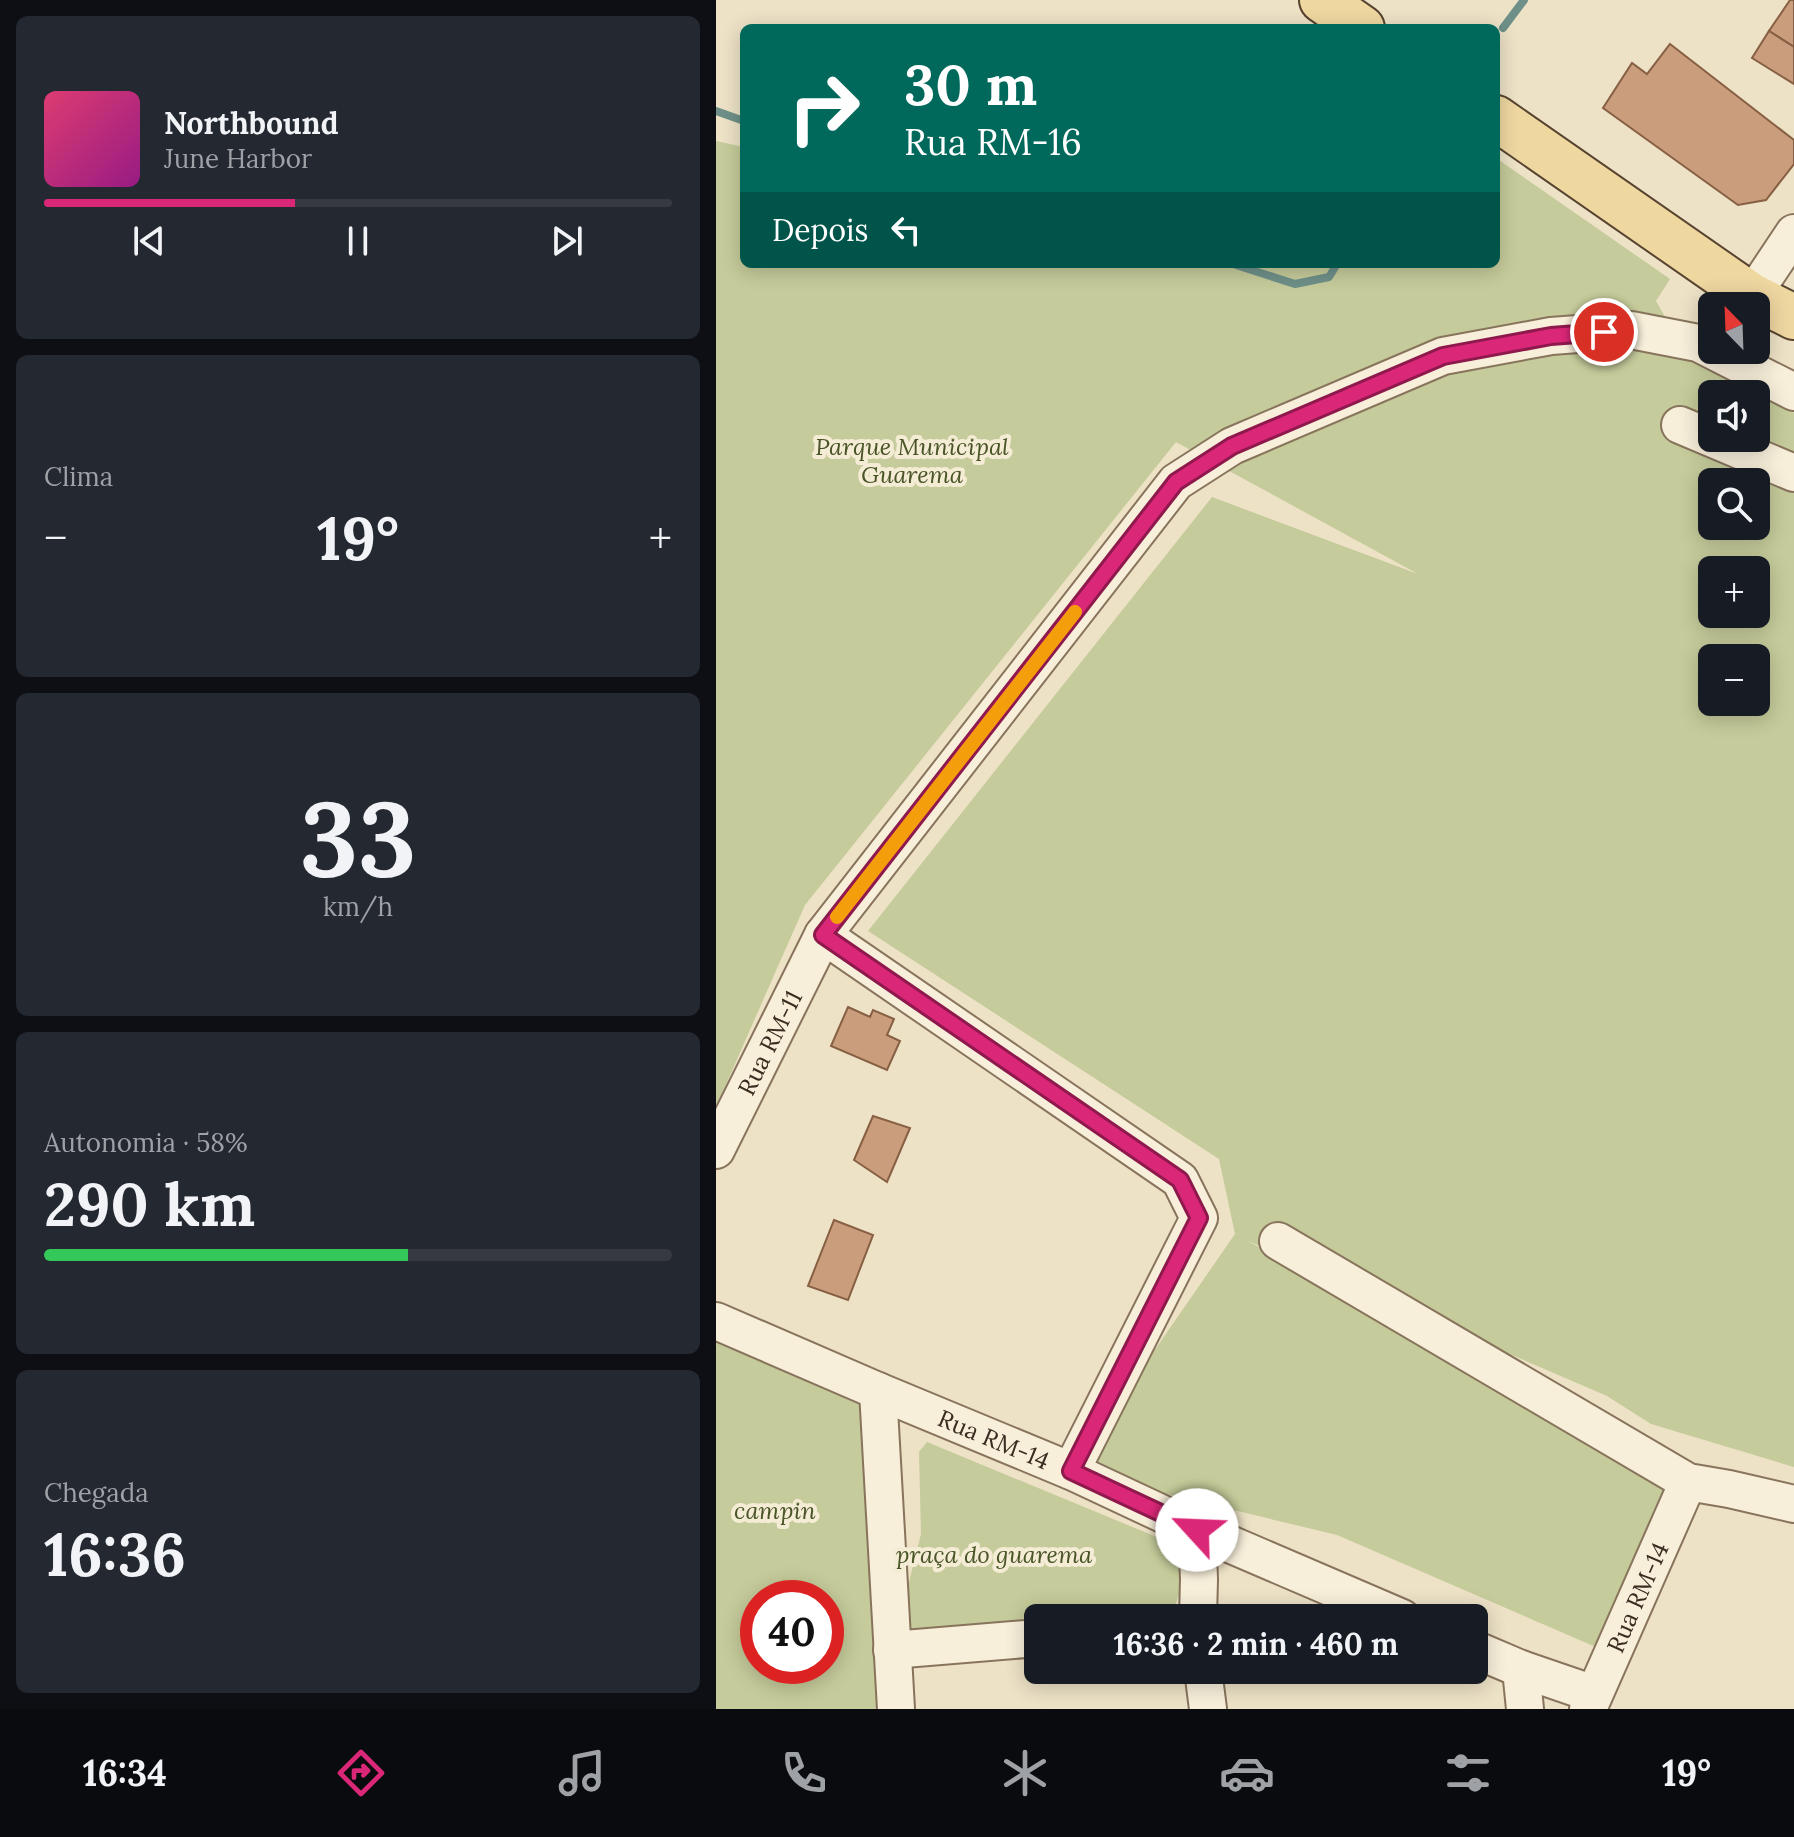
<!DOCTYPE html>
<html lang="pt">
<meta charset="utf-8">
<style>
:root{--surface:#171b24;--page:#242831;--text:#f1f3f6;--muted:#9ea1a6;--line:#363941;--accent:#db2777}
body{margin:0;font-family:Lora,serif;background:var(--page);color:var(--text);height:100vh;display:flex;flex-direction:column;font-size:30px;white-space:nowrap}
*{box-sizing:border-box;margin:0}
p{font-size:26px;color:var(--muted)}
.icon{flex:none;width:44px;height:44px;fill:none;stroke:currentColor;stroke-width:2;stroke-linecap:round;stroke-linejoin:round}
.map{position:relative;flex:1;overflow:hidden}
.details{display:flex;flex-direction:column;gap:16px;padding:16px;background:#0d0f14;width:716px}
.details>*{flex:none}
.top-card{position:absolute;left:24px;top:24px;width:760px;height:244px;border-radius:12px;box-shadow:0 4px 20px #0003;background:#00695c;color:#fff;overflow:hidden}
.needle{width:52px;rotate:337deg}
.controls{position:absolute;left:982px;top:292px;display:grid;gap:16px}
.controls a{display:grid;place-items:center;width:72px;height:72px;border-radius:12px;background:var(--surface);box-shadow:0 4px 20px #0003;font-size:40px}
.speed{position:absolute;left:24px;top:1580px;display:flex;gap:16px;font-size:40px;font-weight:700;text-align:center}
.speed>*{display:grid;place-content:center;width:104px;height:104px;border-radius:50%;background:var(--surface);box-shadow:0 4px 20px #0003;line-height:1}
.speed .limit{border:12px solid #d22;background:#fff;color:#111}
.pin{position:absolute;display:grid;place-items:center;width:68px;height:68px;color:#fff;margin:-34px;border:4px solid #fff;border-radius:50%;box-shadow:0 2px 8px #0007}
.me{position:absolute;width:88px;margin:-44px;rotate:295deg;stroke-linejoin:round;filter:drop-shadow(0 0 6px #0008)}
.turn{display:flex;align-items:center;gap:28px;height:168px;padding:0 32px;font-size:36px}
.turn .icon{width:104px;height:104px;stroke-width:2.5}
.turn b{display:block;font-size:56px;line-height:68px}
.then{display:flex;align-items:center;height:76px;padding:0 32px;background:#0003;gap:16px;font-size:30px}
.big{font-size:60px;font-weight:700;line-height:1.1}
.details .card{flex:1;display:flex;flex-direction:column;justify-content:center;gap:12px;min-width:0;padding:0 28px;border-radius:12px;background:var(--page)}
.details .dial{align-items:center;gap:0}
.dial b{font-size:104px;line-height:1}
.song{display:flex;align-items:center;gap:24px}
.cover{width:96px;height:96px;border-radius:12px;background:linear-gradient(135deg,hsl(340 70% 55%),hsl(310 70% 35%))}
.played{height:8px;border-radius:4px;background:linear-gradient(90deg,var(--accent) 40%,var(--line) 40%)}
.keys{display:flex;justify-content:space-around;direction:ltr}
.heat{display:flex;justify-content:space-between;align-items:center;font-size:44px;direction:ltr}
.charge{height:12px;border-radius:6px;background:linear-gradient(90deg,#34c759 58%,var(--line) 0)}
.trip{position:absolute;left:308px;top:1604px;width:464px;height:80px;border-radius:12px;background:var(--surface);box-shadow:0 4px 20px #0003;font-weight:700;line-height:80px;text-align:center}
.tabs{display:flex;height:128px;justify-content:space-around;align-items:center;background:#090b0e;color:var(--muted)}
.tabs .icon{width:56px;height:56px}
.tabs .selected{color:var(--accent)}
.tabs b{font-size:36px;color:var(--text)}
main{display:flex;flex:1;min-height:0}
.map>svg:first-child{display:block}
.green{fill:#c5cb9a;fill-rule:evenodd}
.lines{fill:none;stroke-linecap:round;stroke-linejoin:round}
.stream{stroke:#6e9088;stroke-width:8}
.building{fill:#ca9e7d;stroke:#875f43;stroke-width:2}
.minor-casing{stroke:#88745c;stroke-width:40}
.major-casing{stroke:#574330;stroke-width:48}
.minor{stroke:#f8efda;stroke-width:36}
.major{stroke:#efd7a0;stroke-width:44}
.route-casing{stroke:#8e194d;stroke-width:20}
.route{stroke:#db2777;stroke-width:14}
.slow{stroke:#f59e0b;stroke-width:14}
.labels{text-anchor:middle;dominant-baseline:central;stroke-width:8;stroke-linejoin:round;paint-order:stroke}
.park-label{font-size:24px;font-style:italic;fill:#495527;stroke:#f5ecd6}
.street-label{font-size:24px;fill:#392c20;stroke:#f5ecd6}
</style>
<main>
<section class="details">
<div class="card">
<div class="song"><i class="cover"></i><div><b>Northbound</b><p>June Harbor</p></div></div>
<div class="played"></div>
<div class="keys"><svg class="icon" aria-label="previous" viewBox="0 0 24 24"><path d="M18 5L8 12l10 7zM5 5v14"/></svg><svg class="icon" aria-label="pause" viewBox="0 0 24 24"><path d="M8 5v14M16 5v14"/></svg><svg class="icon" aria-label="next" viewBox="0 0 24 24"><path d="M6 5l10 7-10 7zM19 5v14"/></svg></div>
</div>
<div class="card"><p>Clima</p>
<div class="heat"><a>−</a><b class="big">19°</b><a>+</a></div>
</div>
<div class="card dial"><b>33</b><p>km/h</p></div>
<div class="card"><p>Autonomia · 58%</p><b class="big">290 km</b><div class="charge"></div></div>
<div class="card"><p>Chegada</p><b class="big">16:36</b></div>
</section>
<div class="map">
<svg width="1078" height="1709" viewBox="0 0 1078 1709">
<rect width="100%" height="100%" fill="#ede2c6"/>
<g class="green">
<path d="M0,141L28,147V264H780V158L954,279L940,301L961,338L1078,413V1467L935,1424L891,1396L530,1240L972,1482L896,1654L621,1535L355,1471L519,1234L503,1159L152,931L496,497L702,574L460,442L89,905L0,1107ZM996,394H1040V438H996ZM996,482H1040V526H996ZM996,570H1040V614H996ZM996,658H1040V702H996Z"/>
<path d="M0,1334L154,1405L168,1709H0ZM42,1598H110V1666H42Z"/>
<polygon points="211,1442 477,1552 455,1618 322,1618 322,1638 176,1650 205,1534 203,1452"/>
</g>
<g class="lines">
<g class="stream">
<polyline points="787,28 808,0"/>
<polyline points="0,111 28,121"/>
<polyline points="517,264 579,284 613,277 621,264"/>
</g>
</g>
<g class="building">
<polygon points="1074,0 1078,0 1078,47 1053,31"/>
<polygon points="1053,31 1078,47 1078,84 1036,58"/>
<polygon points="954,44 1078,140 1078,164 1050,200 1022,205 887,108 916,63 931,74"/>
<polygon points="132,1007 154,1017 157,1010 178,1019 171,1035 184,1041 171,1070 115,1046"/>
<polygon points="157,1116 194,1128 171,1182 138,1160"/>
<polygon points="118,1220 157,1235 132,1300 92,1286"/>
</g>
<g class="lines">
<g class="minor-casing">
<g id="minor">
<polyline points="1036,296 1078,233"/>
<polyline points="964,425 1078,473"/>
<polyline points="107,935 464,1180 483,1218 355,1471"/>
<path id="s1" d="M0,1150L107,935L460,482L516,446L727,356L835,336L915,330L982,343L1078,392"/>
<polyline points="562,1241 972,1482 1013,1489 1078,1504"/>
<path id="s2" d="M0,1321L162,1391L355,1471L481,1530L686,1618"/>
<polyline points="162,1391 180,1709"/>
<polyline points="481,1530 483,1579 482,1618"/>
<polyline points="758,1649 805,1669 878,1694"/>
<polyline points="176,1650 322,1638"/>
<polyline points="805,1669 809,1709"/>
<polyline points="487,1670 492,1709"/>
<path id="s3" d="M872,1709L972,1482"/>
</g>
</g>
<g class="major-casing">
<g id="major">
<polyline points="606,0 646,28"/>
<polyline points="780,118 1036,296 1078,317"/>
</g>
</g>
<use href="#minor" class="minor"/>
<use href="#major" class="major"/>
</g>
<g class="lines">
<g class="route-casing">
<polyline id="route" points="481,1530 355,1471 483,1218 464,1180 107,935 460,482 516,446 727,356 835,336 888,332"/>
</g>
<use href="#route" class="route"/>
<polyline class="slow" points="121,917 359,612"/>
</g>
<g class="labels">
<g class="park-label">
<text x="196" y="446">Parque Municipal<tspan x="196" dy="28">Guarema</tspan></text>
<text x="59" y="1510">campin</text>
<text x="278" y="1554">praça do guarema</text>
</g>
<g class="street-label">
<text stroke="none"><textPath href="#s1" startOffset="120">Rua RM-11</textPath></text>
<text stroke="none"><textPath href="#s2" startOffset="302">Rua RM-14</textPath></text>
<text stroke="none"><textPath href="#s3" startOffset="122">Rua RM-14</textPath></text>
</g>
</g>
</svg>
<div class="controls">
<a><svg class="needle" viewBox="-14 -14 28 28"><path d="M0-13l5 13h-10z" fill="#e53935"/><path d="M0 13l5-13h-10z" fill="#9ea1a6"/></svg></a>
<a><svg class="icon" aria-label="sound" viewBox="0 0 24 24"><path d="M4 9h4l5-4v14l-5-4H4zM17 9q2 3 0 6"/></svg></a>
<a><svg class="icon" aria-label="search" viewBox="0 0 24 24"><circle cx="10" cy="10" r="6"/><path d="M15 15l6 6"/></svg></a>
<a>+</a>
<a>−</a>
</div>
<div class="speed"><div class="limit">40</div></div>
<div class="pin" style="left:888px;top:332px;background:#d93025"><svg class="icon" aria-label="arrive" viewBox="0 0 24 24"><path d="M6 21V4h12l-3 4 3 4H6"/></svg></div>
<svg class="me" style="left:481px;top:1530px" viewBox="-20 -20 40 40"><circle r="19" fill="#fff"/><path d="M0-13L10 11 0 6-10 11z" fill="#db2777"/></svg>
<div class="trip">16:36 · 2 min · 460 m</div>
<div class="top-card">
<div class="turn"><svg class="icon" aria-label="right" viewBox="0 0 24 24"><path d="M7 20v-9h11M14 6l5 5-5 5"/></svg><div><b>30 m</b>Rua RM-16</div></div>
<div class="then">Depois<svg class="icon" aria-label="left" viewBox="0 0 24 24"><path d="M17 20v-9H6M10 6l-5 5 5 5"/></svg></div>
</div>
</div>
</main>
<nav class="tabs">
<b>16:34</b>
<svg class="icon selected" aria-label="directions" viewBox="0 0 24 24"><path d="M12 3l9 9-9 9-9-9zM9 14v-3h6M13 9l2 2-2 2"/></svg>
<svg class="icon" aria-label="music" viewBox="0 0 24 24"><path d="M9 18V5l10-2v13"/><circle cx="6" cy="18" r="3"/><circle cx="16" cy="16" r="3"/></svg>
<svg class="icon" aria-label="phone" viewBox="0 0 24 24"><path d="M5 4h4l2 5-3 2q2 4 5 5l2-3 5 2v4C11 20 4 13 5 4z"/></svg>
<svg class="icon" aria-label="climate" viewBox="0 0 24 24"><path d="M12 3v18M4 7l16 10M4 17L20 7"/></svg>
<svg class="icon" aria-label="car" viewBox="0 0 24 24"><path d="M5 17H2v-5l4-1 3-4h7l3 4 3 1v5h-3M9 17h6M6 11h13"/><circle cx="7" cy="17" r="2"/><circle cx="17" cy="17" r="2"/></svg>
<svg class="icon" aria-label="filters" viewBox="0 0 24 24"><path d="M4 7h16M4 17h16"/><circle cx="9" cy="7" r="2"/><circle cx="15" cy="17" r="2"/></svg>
<b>19°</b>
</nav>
